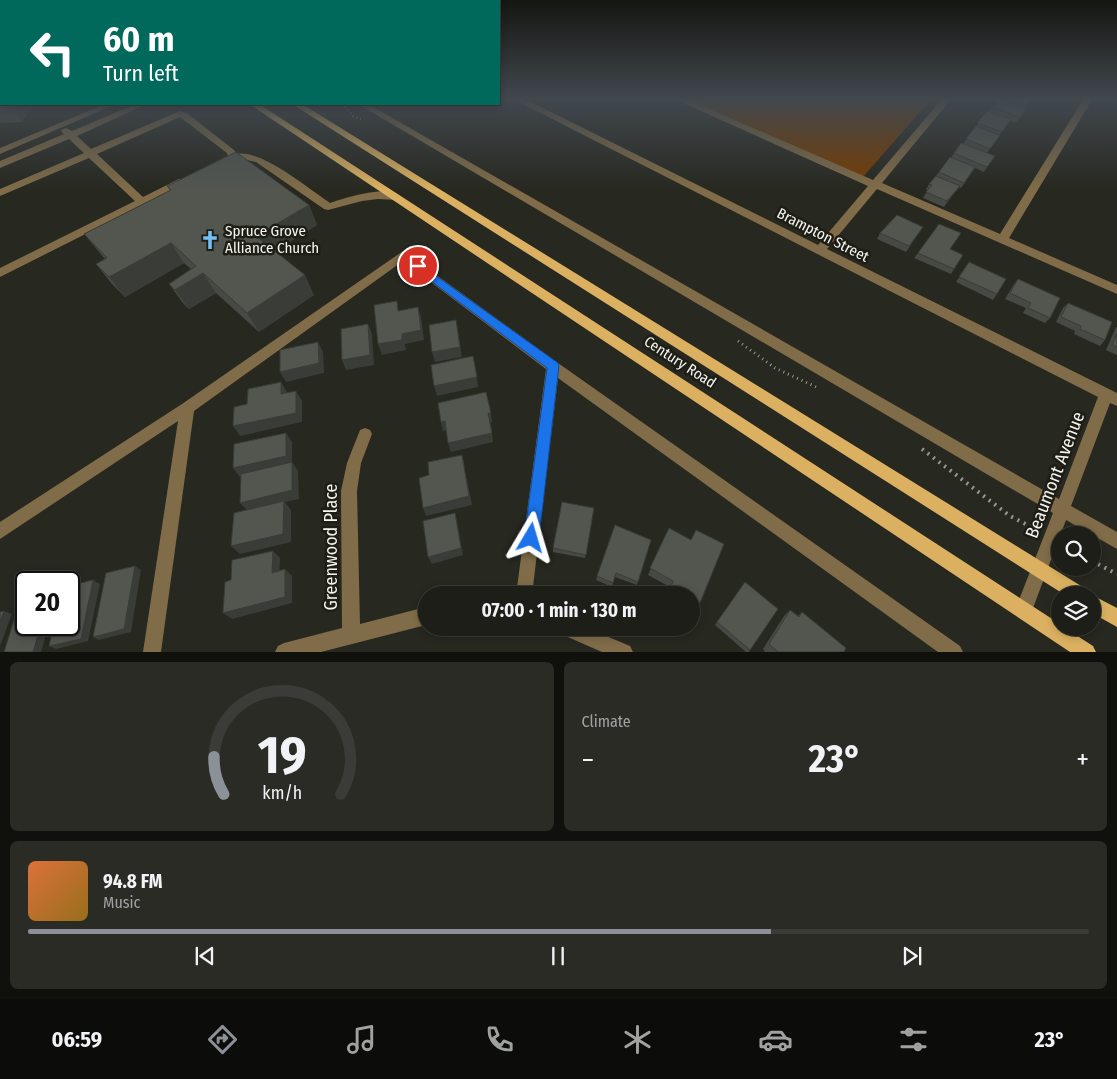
<!DOCTYPE html>
<meta charset="utf-8">
<style>
:root{--surface:#1d1e18;--page:#2a2b25;--text:#f1f3f6;--muted:#a0a2a2;--line:#3b3c37;--accent:#8c9099}
body{margin:0;font-family:"Fira Sans Condensed",sans-serif;background:var(--page);color:var(--text);height:100vh;display:flex;flex-direction:column;font-size:19px;white-space:nowrap}
*{box-sizing:border-box;margin:0}
p{font-size:16px;color:var(--muted)}
.icon{flex:none;width:28px;height:28px;fill:none;stroke:currentColor;stroke-width:2;stroke-linecap:round;stroke-linejoin:round}
.map{position:relative;height:652px;overflow:hidden}
.side{display:flex;flex-direction:column;gap:10px;padding:10px;background:#10100d;flex:1}
.side>*{flex:none}
.hud{position:absolute;left:0px;top:0px;width:500px;height:105px;box-shadow:0 2px 8px #0003,0 0 0 1px var(--line);background:#00695c;color:#fff;overflow:hidden}
.tools{position:absolute;left:1051px;top:526px;display:grid;gap:10px}
.tools a{display:grid;place-items:center;width:50px;height:50px;border-radius:50%;background:var(--surface);box-shadow:0 2px 8px #0003,0 0 0 1px var(--line);font-size:25px}
.speed{position:absolute;left:15px;top:571px;display:flex;gap:10px;font-size:25px;font-weight:700;text-align:center}
.speed>*{display:grid;place-content:center;width:65px;height:65px;border-radius:50%;background:var(--surface);box-shadow:0 2px 8px #0003,0 0 0 1px var(--line);line-height:1}
.speed .limit{border:2px solid #111;border-radius:8px;background:#fff;color:#111}
.pin{position:absolute;display:grid;place-items:center;width:42px;height:42px;color:#fff;margin:-21px;border:2px solid #fff;border-radius:50%;box-shadow:0 1px 5px #0007}
.me{position:absolute;width:55px;margin:-28px;rotate:7deg;stroke-linejoin:round;filter:drop-shadow(0 0 4px #0008)}
.turn{display:flex;align-items:center;gap:18px;height:105px;padding:0 20px;font-size:22px}
.turn .icon{width:65px;height:65px;stroke-width:2.5}
.turn b{display:block;font-size:35px;line-height:42px}
.big{font-size:38px;font-weight:700;line-height:1.1}
.side .tile{flex:1;display:flex;flex-direction:column;justify-content:center;gap:8px;min-width:0;padding:0 18px;border-radius:8px;background:var(--page)}
.side .dial{align-items:center;gap:0}
.dial svg{height:130px;overflow:visible;fill:none;stroke:var(--line);stroke-width:7;stroke-linecap:round;text-anchor:middle}
.dial text{fill:var(--text);stroke:none}
.song{display:flex;align-items:center;gap:15px}
.cover{width:60px;height:60px;border-radius:8px;background:linear-gradient(135deg,hsl(20 70% 55%),hsl(40 70% 35%))}
.played{height:5px;border-radius:2px;background:linear-gradient(90deg,var(--accent) 70%,var(--line) 70%)}
.keys{display:flex;justify-content:space-around;direction:ltr}
.heat{display:flex;justify-content:space-between;align-items:center;font-size:28px;direction:ltr}
.side .tiles{flex:1;display:grid;gap:10px;grid-template-columns:1fr 1fr}
.tile:last-child{grid-column:span 2}
.trip{position:absolute;left:418px;top:586px;width:282px;height:50px;border-radius:25px;background:var(--surface);box-shadow:0 2px 8px #0003,0 0 0 1px var(--line);font-weight:700;line-height:50px;text-align:center}
.menu{display:flex;height:80px;justify-content:space-around;align-items:center;background:#0c0c0a;color:var(--muted)}
.menu .icon{width:35px;height:35px}
.menu .on{color:var(--accent)}
.menu b{font-size:22px;color:var(--text)}
.map>svg:first-child{display:block}
.green{fill:#773c00}
.lines{fill:none;stroke-linecap:round;stroke-linejoin:round}
.path-far2{stroke:#969790;stroke-width:2.5;stroke-dasharray:1 3;stroke-linecap:butt}
.path-far1{stroke:#969790;stroke-width:3;stroke-dasharray:1 4;stroke-linecap:butt}
.path{stroke:#969790;stroke-width:4;stroke-dasharray:2 5;stroke-linecap:butt}
.minor{fill:#806c48;fill-rule:evenodd}
.major{fill:#dbb161;fill-rule:evenodd}
.wall{fill:#474a44}
.shaded-wall{fill:#393c37}
.building{fill:#52564f;stroke:#393c37}
.route{fill:#1a73e8;stroke:#114b97}
.labels{text-anchor:middle;dominant-baseline:central;stroke-width:5;stroke-linejoin:round;paint-order:stroke}
.poi-label{font-size:15px;fill:#f5f5f0;stroke:#1e1e17;text-anchor:start}
.street-label{font-size:15px;fill:#f5f5f0;stroke:#1e1e17}
.near-street-label{font-size:18px;fill:#f5f5f0;stroke:#1e1e17}
</style>
<div class="map">
<svg width="1117" height="652" viewBox="0 0 1117 652">
<rect width="100%" height="100%" fill="#272820"/>
<polygon class="green" points="683,98 932,98 863,177"/>
<g class="lines">
<polyline class="path-far2" points="342,104 353,116 361,119"/>
<polyline class="path-far1" points="738,341 775,368 816,387"/>
<g class="path">
<polyline points="922,449 1010,516 1037,530"/>
<polyline points="1092,561 1117,574"/>
</g>
<g class="minor">
<polygon points="511,98 523,98 818,245 868,186 672,98 684,98 873,180 943,98 952,98 882,183 1000,234 1084,98 1093,98 1009,238 1117,285 1117,294 877,189 827,249 1117,393 1117,406 1110,403 1071,506 1117,532 1117,549 1066,520 1030,616 1024,619 1018,616 1015,610 1053,513 358,104 368,104 1059,499 1098,397"/>
<polygon points="105,104 116,104 0,154 0,148"/>
<path d="M136,104H147L77,136L91,149L180,111L188,114L234,150L237,154C261,149 309,189 330,203C345,198 388,184 401,197L396,200L378,199L362,201L328,210L324,209L256,162L243,159L222,162V158L228,156L227,153L180,117L97,154L143,197L179,179H187V183L0,277V268L135,201L89,158L0,196V189L84,153L69,139L0,168V161L64,134L61,131L63,129L66,128L72,131Z"/>
<polygon points="403,251 558,363 960,646 963,652 938,652 558,378 532,595 516,595 546,369 403,261 194,411 161,652 143,652 178,421 0,539 0,522 182,404"/>
<polygon points="365,428 370,430 372,434 361,463 357,491 360,624 426,607 426,625 321,652 275,652 278,646 284,643 342,628 341,491 347,463 360,430"/>
<polygon points="558,628 587,628 630,646 633,652 602,652 561,634"/>
</g>
<g class="major">
<polygon points="249,104 259,104 1060,624 1060,628 1065,628 1093,646 1096,652 1070,652"/>
<polygon points="292,104 302,104 1086,589 1088,595 1065,595"/>
<polygon points="1091,595 1092,595 1117,608 1117,627 1092,613 1092,595"/>
</g>
</g>
<g class="wall">
<polygon points="0,98 1,104 35,104 22,122 0,123"/>
<polygon points="1003,98 1033,98 1016,123 1010,120 987,153 995,156 984,172 975,168 961,188 959,187 944,207 923,198 928,190 926,190 929,184 951,158 954,153 963,144 987,111 989,111 992,107 1002,100"/>
<polygon points="167,186 309,205 317,225 275,251 314,295 259,332 216,293 189,309 183,303 169,284 191,269 184,263 125,297 112,284 96,264 105,259 84,234 170,191"/>
<polygon points="923,227 906,252 877,239 880,233"/>
<polygon points="950,249 954,269 951,274 914,258 918,253"/>
<polygon points="969,262 997,294 993,300 956,282"/>
<polygon points="1018,279 1050,318 1045,323 1023,313 1026,308 1005,299 1014,284"/>
<polygon points="1068,303 1105,340 1100,346 1074,334 1075,331 1056,322 1063,308"/>
<polygon points="1116,327 1117,327 1117,355 1106,350"/>
<polygon points="594,508 585,558 553,552 553,548"/>
<polygon points="669,528 700,603 696,609 691,607 691,595 671,595 668,593 670,587 648,575"/>
<polygon points="651,540 637,585 615,577 612,587 596,580 597,576"/>
<polygon points="745,582 750,650 749,652 746,652 715,625"/>
<polygon points="790,610 798,616 802,612 844,652 765,652 763,649 784,616"/>
</g>
<g class="shaded-wall">
<polygon points="19,104 35,104 22,122 14,111"/>
<polygon points="960,186 956,191 944,207 947,201"/>
<polygon points="309,205 317,225 266,256 256,236"/>
<polygon points="171,243 184,263 125,297 109,277"/>
<polygon points="203,273 216,293 189,309 175,290"/>
<polygon points="305,275 314,295 259,332 247,313"/>
<polygon points="418,307 421,317 424,340 405,344 406,350 382,355 378,344"/>
<polygon points="456,320 462,357 435,362 432,352"/>
<polygon points="368,324 372,334 374,365 346,370 342,360"/>
<polygon points="318,342 323,352 324,373 286,382 280,372"/>
<polygon points="477,377 478,387 437,396 434,386"/>
<polygon points="281,382 287,392 287,404 281,394"/>
<polygon points="296,391 302,401 302,422 240,436 233,426"/>
<polygon points="488,413 491,413 492,422 489,423"/>
<polygon points="445,421 447,430 443,431 441,422"/>
<polygon points="286,433 292,442 292,462 298,471 299,499 285,502 291,510 291,542 240,554 231,546 248,511 240,503 292,465 240,477 233,468"/>
<polygon points="492,433 493,442 451,452 448,443"/>
<polygon points="462,455 472,505 426,516 423,508"/>
<polygon points="455,513 457,521 463,555 432,564 428,557"/>
<polygon points="273,551 280,558 279,579 272,573"/>
<polygon points="135,566 141,570 131,632 99,640 93,637"/>
<polygon points="285,569 292,576 292,603 232,619 223,613"/>
<polygon points="93,580 100,584 88,641 56,649 49,646"/>
<polygon points="4,611 12,614 0,646 0,622"/>
<polygon points="41,625 49,625 41,652 33,652"/>
</g>
<g class="building">
<polygon points="0,98 1,98 1,104 19,104 14,111 0,112"/>
<polygon points="1005,98 1032,98 1027,106"/>
<polygon points="999,99 1026,109 1020,117 992,107"/>
<polygon points="987,111 1011,119 1002,132 977,123"/>
<polygon points="976,126 1000,135 990,149 966,139"/>
<polygon points="961,143 995,156 987,167 954,153"/>
<polygon points="236,152 309,205 256,236 305,275 247,313 203,273 175,290 169,284 196,266 171,243 109,277 96,264 107,258 84,234 171,190 167,186"/>
<polygon points="950,157 975,167 964,183 939,172"/>
<polygon points="936,176 960,186 947,201 926,192 932,185 929,184"/>
<polygon points="897,215 923,227 909,246 880,233"/>
<polygon points="939,224 961,233 950,249 963,255 954,269 918,253"/>
<polygon points="969,262 1006,279 997,294 959,277"/>
<polygon points="1018,279 1060,298 1050,318 1028,308 1031,303 1010,293"/>
<polygon points="397,301 398,311 418,307 421,330 402,334 402,340 378,344 374,305"/>
<polygon points="1068,303 1112,322 1105,340 1080,329 1081,326 1061,317"/>
<polygon points="456,320 460,347 432,352 429,325"/>
<polygon points="368,324 370,355 342,360 341,329"/>
<polygon points="1117,334 1117,347 1112,345"/>
<polygon points="318,342 319,363 280,372 280,350"/>
<polygon points="473,356 477,377 434,386 431,365"/>
<polygon points="281,382 281,394 296,391 296,413 233,426 234,407 247,404 248,389"/>
<polygon points="486,392 491,413 488,413 492,433 448,443 445,421 441,422 438,403"/>
<polygon points="286,433 286,456 233,468 234,444"/>
<polygon points="462,455 469,496 423,508 419,478 429,475 428,462"/>
<polygon points="292,462 292,490 240,503 241,474"/>
<polygon points="284,501 283,534 231,546 234,513"/>
<polygon points="562,502 594,508 586,555 553,548"/>
<polygon points="455,513 461,548 428,557 423,521"/>
<polygon points="615,525 651,540 638,582 616,573 613,583 597,576"/>
<polygon points="669,528 691,540 696,530 724,544 700,603 691,598 691,595 686,595 671,587 673,581 650,568"/>
<polygon points="273,551 272,573 285,569 285,597 223,613 225,582 231,580 232,560"/>
<polygon points="135,566 124,629 93,637 106,573"/>
<polygon points="93,580 81,639 49,646 54,625 69,625 69,586"/>
<polygon points="745,582 778,609 750,650 717,622"/>
<polygon points="26,600 26,625 41,625 33,652 4,652 20,601"/>
<polygon points="790,610 799,617 802,612 846,648 844,652 778,652 769,644"/>
<polygon points="4,611 0,622 0,612"/>
</g>
<linearGradient id="sky" x2="0" y2="1"><stop stop-color="#151612"/><stop offset="0.52" stop-color="#41484e"/><stop offset="1" stop-color="#41484e" stop-opacity="0"/></linearGradient>
<rect width="1117" height="190" fill="url(#sky)"/>
<polygon class="route" points="418,263 558,363 559,366 539,538 537,543 531,545 526,543 524,538 547,368 415,269 413,266"/>
<defs>
<g id="church-bare" transform="scale(1.5)"><path d="M-1.2-6h2.4v3.5h3.3v2.4h-3.3V6h-2.4V-.1h-3.3v-2.4h3.3Z" fill="#74c0f6" stroke="#1e1e17" stroke-width="2.5" paint-order="stroke"/></g>
</defs>
<g fill-rule="evenodd">
<use href="#church-bare" x="210" y="240"/>
</g>
<g class="labels">
<g class="poi-label">
<text x="225" y="231">Spruce Grove<tspan x="225" dy="17">Alliance Church</tspan></text>
</g>
<g class="street-label">
<text transform="translate(823 235) rotate(27)">Brampton Street</text>
<text transform="translate(680 362) rotate(33)">Century Road</text>
</g>
<g class="near-street-label">
<text transform="translate(1055 475) rotate(-69)">Beaumont Avenue</text>
<text transform="translate(331 547) rotate(-90)">Greenwood Place</text>
</g>
</g>
</svg>
<div class="tools">
<a><svg class="icon" aria-label="search" viewBox="0 0 24 24"><circle cx="10" cy="10" r="6"/><path d="M15 15l6 6"/></svg></a>
<a><svg class="icon" aria-label="layers" viewBox="0 0 24 24"><path d="M12 4l9 5-9 5-9-5zM3 14l9 5 9-5"/></svg></a>
</div>
<div class="speed"><div class="limit">20</div></div>
<div class="pin" style="left:418px;top:266px;background:#d93025"><svg class="icon" aria-label="arrive" viewBox="0 0 24 24"><path d="M6 21V4h12l-3 4 3 4H6"/></svg></div>
<svg class="me" style="left:531px;top:538px" viewBox="-20 -20 40 40"><path d="M0-17L14 15 0 8-14 15z" fill="#1a73e8" stroke="#fff" stroke-width="4"/></svg>
<div class="trip">07:00 · 1 min · 130 m</div>
<div class="hud">
<div class="turn"><svg class="icon" aria-label="left" viewBox="0 0 24 24"><path d="M17 20v-9H6M10 6l-5 5 5 5"/></svg><div><b>60 m</b>Turn left</div></div>
</div>
</div>
<section class="side">
<div class="tiles">
<div class="tile dial"><svg viewBox="0 0 100 80">
<path d="M14 69A42 42 0 1 1 86 69"/>
<path d="M14 69A42 42 0 0 1 8 46" stroke="#8c9099"/>
<text x="50" y="56" font-size="32" font-weight="700">19</text>
<text x="50" y="72" font-size="11">km/h</text>
</svg></div>
<div class="tile"><p>Climate</p>
<div class="heat"><a>−</a><b class="big">23°</b><a>+</a></div>
</div>
<div class="tile">
<div class="song"><i class="cover"></i><div><b>94.8 FM</b><p>Music</p></div></div>
<div class="played"></div>
<div class="keys"><svg class="icon" aria-label="previous" viewBox="0 0 24 24"><path d="M18 5L8 12l10 7zM5 5v14"/></svg><svg class="icon" aria-label="pause" viewBox="0 0 24 24"><path d="M8 5v14M16 5v14"/></svg><svg class="icon" aria-label="next" viewBox="0 0 24 24"><path d="M6 5l10 7-10 7zM19 5v14"/></svg></div>
</div>
</div>
</section>
<nav class="menu">
<b>06:59</b>
<svg class="icon on" aria-label="directions" viewBox="0 0 24 24"><path d="M12 3l9 9-9 9-9-9zM9 14v-3h6M13 9l2 2-2 2"/></svg>
<svg class="icon" aria-label="music" viewBox="0 0 24 24"><path d="M9 18V5l10-2v13"/><circle cx="6" cy="18" r="3"/><circle cx="16" cy="16" r="3"/></svg>
<svg class="icon" aria-label="phone" viewBox="0 0 24 24"><path d="M5 4h4l2 5-3 2q2 4 5 5l2-3 5 2v4C11 20 4 13 5 4z"/></svg>
<svg class="icon" aria-label="climate" viewBox="0 0 24 24"><path d="M12 3v18M4 7l16 10M4 17L20 7"/></svg>
<svg class="icon" aria-label="car" viewBox="0 0 24 24"><path d="M5 17H2v-5l4-1 3-4h7l3 4 3 1v5h-3M9 17h6M6 11h13"/><circle cx="7" cy="17" r="2"/><circle cx="17" cy="17" r="2"/></svg>
<svg class="icon" aria-label="filters" viewBox="0 0 24 24"><path d="M4 7h16M4 17h16"/><circle cx="9" cy="7" r="2"/><circle cx="15" cy="17" r="2"/></svg>
<b>23°</b>
</nav>
